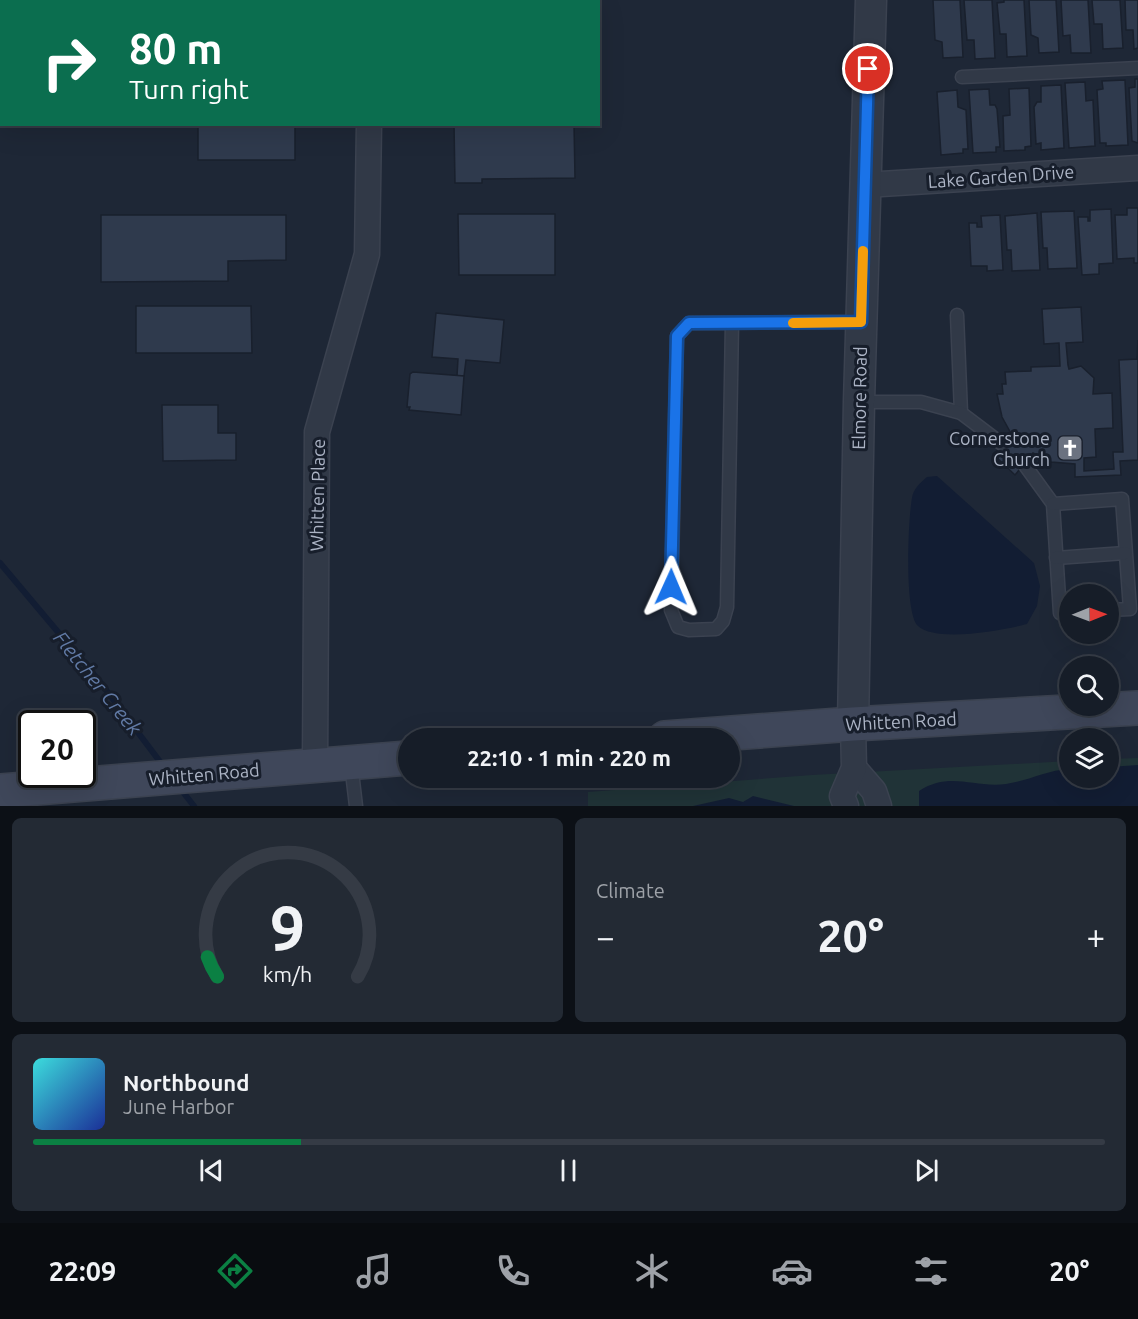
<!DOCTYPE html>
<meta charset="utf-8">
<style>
:root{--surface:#161d28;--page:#232a34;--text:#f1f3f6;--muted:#9ea2a8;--line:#353b45;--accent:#0b8043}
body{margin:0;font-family:Ubuntu,sans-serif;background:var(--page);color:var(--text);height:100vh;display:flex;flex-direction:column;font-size:22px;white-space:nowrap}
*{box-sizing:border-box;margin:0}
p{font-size:20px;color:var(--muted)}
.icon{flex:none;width:33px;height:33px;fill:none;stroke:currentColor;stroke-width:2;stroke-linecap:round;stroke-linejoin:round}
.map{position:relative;height:806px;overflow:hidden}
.details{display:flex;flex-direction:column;gap:12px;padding:12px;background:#0c1016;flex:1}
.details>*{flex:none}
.top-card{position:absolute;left:0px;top:0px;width:600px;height:126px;box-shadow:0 6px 24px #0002,0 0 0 2px var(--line);background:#0b6e4f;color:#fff;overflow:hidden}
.needle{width:39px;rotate:89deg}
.fabs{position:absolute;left:1059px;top:584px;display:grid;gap:12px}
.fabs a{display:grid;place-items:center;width:60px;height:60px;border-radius:50%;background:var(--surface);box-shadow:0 6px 24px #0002,0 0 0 2px var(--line);font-size:30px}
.speed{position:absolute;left:18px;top:710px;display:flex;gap:12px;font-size:30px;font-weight:700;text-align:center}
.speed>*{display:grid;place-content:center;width:78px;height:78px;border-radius:50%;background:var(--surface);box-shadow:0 6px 24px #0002,0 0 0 2px var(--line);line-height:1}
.speed .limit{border:3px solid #111;border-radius:9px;background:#fff;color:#111}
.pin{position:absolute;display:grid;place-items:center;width:51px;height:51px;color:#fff;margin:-26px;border:3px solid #fff;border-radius:50%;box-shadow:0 2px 6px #0007}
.me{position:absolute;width:66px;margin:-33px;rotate:1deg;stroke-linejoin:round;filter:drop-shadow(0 0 4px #0008)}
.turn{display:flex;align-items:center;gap:21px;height:126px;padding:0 30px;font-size:27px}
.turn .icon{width:78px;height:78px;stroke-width:2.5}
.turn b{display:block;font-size:42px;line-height:51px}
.big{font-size:45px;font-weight:600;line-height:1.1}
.details .tile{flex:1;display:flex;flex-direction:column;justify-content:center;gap:9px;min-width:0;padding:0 21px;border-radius:9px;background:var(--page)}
.details .dial{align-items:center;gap:0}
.dial svg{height:156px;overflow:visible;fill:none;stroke:var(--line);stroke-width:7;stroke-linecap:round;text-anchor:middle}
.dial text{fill:var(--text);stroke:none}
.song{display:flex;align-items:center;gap:18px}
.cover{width:72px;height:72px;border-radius:9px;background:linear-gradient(135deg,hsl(180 70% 55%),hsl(230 70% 35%))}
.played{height:6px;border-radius:3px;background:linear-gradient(90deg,var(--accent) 25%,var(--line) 25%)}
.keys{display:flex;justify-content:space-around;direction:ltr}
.heat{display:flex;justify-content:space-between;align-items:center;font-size:33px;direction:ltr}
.details .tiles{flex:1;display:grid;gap:12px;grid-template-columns:1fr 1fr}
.tile:last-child{grid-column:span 2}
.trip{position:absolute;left:398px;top:728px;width:342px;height:60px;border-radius:30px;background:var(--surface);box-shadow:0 6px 24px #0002,0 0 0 2px var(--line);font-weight:600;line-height:60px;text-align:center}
.dock{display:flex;height:96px;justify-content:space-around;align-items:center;background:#090c10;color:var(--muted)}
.dock .icon{width:42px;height:42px}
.dock .active{color:var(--accent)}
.dock b{font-size:27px;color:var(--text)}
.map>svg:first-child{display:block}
.green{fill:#203337}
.water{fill:#121d33}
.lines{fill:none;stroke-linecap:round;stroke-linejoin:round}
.stream{stroke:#121d33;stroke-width:6}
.building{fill:#2f3a4d;stroke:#19202d;stroke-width:1.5}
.service-casing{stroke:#3b4250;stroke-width:15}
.minor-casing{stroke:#3b4250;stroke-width:27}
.tertiary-casing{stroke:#3b4250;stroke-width:33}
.secondary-casing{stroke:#3b4250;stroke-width:36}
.service{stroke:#313947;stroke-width:12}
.minor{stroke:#313947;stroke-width:24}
.tertiary{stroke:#313947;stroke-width:30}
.secondary{stroke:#3f475a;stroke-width:33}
.route-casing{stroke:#114b97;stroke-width:15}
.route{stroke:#1a73e8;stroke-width:10}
.slow{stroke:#f59e0b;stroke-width:10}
.labels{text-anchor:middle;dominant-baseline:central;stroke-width:6;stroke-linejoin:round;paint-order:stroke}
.street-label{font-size:18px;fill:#abb3c4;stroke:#171e2b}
.poi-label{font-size:18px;fill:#abb3c4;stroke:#171e2b;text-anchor:end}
.water-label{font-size:20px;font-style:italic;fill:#617aa5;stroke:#171e2b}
</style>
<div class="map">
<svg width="1138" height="806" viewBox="0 0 1138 806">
<rect width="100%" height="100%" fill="#1e2736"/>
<polygon class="green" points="1138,758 1138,806 588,806 588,792 812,775 1069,761 1070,777 1108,777 1109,759"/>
<g class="water">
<path d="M937,476L1034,563L1040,586L1037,606L1027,624C1004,630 937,643 918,626C904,613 908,519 912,498C913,489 921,482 927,477Z"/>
<path d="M1138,765V806H919V791C950,771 973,788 1006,784C1028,781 1047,770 1069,769L1070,777H1108L1109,767Z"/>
<polygon points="753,796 794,806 693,806 729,798 743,802"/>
</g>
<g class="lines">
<g class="stream">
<polyline points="0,563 100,682 164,767"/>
<polyline points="179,787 194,806"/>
</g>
</g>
<g class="building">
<rect x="464" y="0" width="93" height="2"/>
<polygon points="933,0 960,0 963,57 943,58 942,42 935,40"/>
<polygon points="964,0 992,0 995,58 975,59 974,40 967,40"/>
<polygon points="1004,0 1024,0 1027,56 1007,57 1006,34 1000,34 997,3 1004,2"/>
<polygon points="1029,0 1056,0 1059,52 1039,53 1038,38 1031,35"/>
<polygon points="1061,0 1088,0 1091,53 1071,53 1070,35 1063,36"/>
<polygon points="1092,0 1120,0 1123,48 1103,49 1102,24 1094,24"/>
<polygon points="1125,0 1138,0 1138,48 1134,49 1133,30 1126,30"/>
<polygon points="1135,79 1138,79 1138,143 1132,141 1129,88 1135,87"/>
<polygon points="1125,80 1128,145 1106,146 1106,143 1100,143 1097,90 1103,89 1102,81"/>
<polygon points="1085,82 1086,101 1093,100 1095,146 1069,148 1065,83"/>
<polygon points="1061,85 1064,148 1041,150 1041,143 1036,144 1034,107 1037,102 1041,102 1041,86"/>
<polygon points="1029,88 1031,146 1025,147 1025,150 1004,151 1003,116 1010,115 1009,89"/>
<polygon points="989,89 990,105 995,105 997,109 1000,147 996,147 996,152 973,153 969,90"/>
<polygon points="957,90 958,107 966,110 968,149 963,149 963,153 941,155 937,92"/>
<rect x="198" y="124" width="97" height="36"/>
<polygon points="454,124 574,124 575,178 482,179 482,183 455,183"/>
<polygon points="1127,208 1138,208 1138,263 1134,263 1134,258 1117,259 1115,215 1127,215"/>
<polygon points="1111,209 1113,263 1099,264 1099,274 1082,275 1078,217 1088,217 1088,221 1090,221 1090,210"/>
<polygon points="1074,211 1077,268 1048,269 1047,248 1043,248 1041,212"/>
<polygon points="1037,213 1040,270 1012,271 1011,250 1007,250 1005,216"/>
<polygon points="458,214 555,214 555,275 459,275"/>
<polygon points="101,215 286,215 286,260 228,261 228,281 101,282"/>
<polygon points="1000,215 1003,270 987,271 987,266 971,266 969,223 977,223 977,227 982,227 981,216"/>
<polygon points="136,306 251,306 252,353 136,353"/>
<polygon points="1081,307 1083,342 1066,343 1068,365 1069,369 1081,366 1094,378 1093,394 1112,393 1113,428 1095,429 1096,457 1084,458 1084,471 1114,469 1113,452 1123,452 1119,360 1137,359 1138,340 1138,460 1120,461 1121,475 1075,477 1075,464 1051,462 1033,453 1015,475 993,454 1013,437 1002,417 997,394 1003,394 1002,384 1006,384 1005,372 1031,371 1031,367 1060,366 1059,343 1044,344 1042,309"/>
<polygon points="436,313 504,320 500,363 466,360 464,376 457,376 458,359 432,357"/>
<polygon points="413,372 464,376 461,415 409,410 410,407 407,407 410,374"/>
<polygon points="162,405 218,405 218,433 236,433 236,460 163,461"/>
</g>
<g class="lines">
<g class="service-casing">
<g id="service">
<polyline points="962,77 1138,68"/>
<polyline points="957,315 961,413"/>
<polyline points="732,323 727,607 723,621 716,629 689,630 678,627 671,610 677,336 689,323 861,322"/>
<polyline points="860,402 921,402 961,413 1002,444"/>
<polyline points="1024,464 1053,504 1060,613 1070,612"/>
<polyline points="1053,504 1122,499 1130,609 1108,610"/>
<polyline points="1056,558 1125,553"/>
<polyline points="351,764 356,806"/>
</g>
</g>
<g class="minor-casing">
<g id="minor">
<polyline points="372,2 372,0"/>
<polyline points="865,185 1138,168"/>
<polyline points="315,765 317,432 367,254 369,124"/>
<polyline points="854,768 874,791 879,806"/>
<polyline points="846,806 842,796 854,768 853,724"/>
</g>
</g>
<g class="tertiary-casing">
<polyline id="tertiary" points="853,724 859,402 871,0"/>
</g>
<g class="secondary-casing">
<g id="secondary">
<polyline points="665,738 853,724 1138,708"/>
<polyline points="0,791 408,758"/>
</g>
</g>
<use href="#service" class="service"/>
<use href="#minor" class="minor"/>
<use href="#tertiary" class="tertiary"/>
<use href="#secondary" class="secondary"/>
</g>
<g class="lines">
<g class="route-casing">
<polyline id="route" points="671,587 677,336 689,323 861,322 868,69"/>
</g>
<use href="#route" class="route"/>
<polyline class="slow" points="793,323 861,322 863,251"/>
</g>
<defs>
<g id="church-square" transform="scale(1.35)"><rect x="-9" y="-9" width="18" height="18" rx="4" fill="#6b7280" stroke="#171e2b"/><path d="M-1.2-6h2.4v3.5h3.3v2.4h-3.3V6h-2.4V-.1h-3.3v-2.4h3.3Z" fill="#fff"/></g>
</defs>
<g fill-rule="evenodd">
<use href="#church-square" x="1070" y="448"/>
</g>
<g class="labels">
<g class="street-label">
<text transform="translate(1001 176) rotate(-4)">Lake Garden Drive</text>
<text transform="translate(859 398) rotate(-89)">Elmore Road</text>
<text transform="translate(317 495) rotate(-89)">Whitten Place</text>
<text transform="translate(901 721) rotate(-3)">Whitten Road</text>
<text transform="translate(204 774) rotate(-5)">Whitten Road</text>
</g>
<g class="poi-label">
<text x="1050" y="438">Cornerstone<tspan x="1050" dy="21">Church</tspan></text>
</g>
<g class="water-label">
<text transform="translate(98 683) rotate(51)">Fletcher Creek</text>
</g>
</g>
</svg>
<div class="fabs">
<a><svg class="needle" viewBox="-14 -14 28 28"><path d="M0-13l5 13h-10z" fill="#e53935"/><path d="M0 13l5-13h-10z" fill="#9ea2a8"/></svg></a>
<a><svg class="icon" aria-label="search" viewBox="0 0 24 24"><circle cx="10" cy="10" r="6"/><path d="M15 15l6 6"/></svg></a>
<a><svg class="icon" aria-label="layers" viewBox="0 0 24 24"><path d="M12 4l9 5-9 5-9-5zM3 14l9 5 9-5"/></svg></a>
</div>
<div class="speed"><div class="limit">20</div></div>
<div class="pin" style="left:868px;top:69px;background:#d93025"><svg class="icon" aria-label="arrive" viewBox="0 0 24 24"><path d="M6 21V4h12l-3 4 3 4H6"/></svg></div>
<svg class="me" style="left:671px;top:587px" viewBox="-20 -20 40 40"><path d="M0-17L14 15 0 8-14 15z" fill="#1a73e8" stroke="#fff" stroke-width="4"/></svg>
<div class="trip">22:10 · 1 min · 220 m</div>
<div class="top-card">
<div class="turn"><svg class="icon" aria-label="right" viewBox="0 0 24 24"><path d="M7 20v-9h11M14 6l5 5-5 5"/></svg><div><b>80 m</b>Turn right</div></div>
</div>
</div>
<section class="details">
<div class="tiles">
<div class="tile dial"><svg viewBox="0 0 100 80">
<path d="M14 69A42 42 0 1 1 86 69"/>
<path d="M14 69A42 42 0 0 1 9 59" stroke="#0b8043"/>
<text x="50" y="56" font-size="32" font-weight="700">9</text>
<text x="50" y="72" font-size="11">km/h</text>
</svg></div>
<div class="tile"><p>Climate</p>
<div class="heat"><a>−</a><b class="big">20°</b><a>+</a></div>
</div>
<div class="tile">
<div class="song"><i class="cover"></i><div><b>Northbound</b><p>June Harbor</p></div></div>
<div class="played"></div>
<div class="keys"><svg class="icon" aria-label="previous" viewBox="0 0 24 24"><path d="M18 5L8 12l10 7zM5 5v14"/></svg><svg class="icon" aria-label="pause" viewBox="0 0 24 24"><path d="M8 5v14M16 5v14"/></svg><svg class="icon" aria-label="next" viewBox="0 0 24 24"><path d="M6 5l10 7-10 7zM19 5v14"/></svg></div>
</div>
</div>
</section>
<nav class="dock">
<b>22:09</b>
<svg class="icon active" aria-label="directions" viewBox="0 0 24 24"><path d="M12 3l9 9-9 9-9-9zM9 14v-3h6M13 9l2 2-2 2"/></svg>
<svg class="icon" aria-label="music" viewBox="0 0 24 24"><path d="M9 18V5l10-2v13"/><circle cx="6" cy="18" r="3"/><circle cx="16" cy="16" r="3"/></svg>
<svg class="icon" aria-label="phone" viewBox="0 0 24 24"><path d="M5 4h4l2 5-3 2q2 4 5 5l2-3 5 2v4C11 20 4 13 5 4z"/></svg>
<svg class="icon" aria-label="climate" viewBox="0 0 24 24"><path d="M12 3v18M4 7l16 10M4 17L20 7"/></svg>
<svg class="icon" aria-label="car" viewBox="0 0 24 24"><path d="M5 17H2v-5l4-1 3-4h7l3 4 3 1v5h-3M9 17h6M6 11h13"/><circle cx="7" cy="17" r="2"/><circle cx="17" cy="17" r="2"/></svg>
<svg class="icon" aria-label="filters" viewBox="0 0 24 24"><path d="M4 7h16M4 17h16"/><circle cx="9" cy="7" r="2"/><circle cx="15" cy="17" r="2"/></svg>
<b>20°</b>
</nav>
